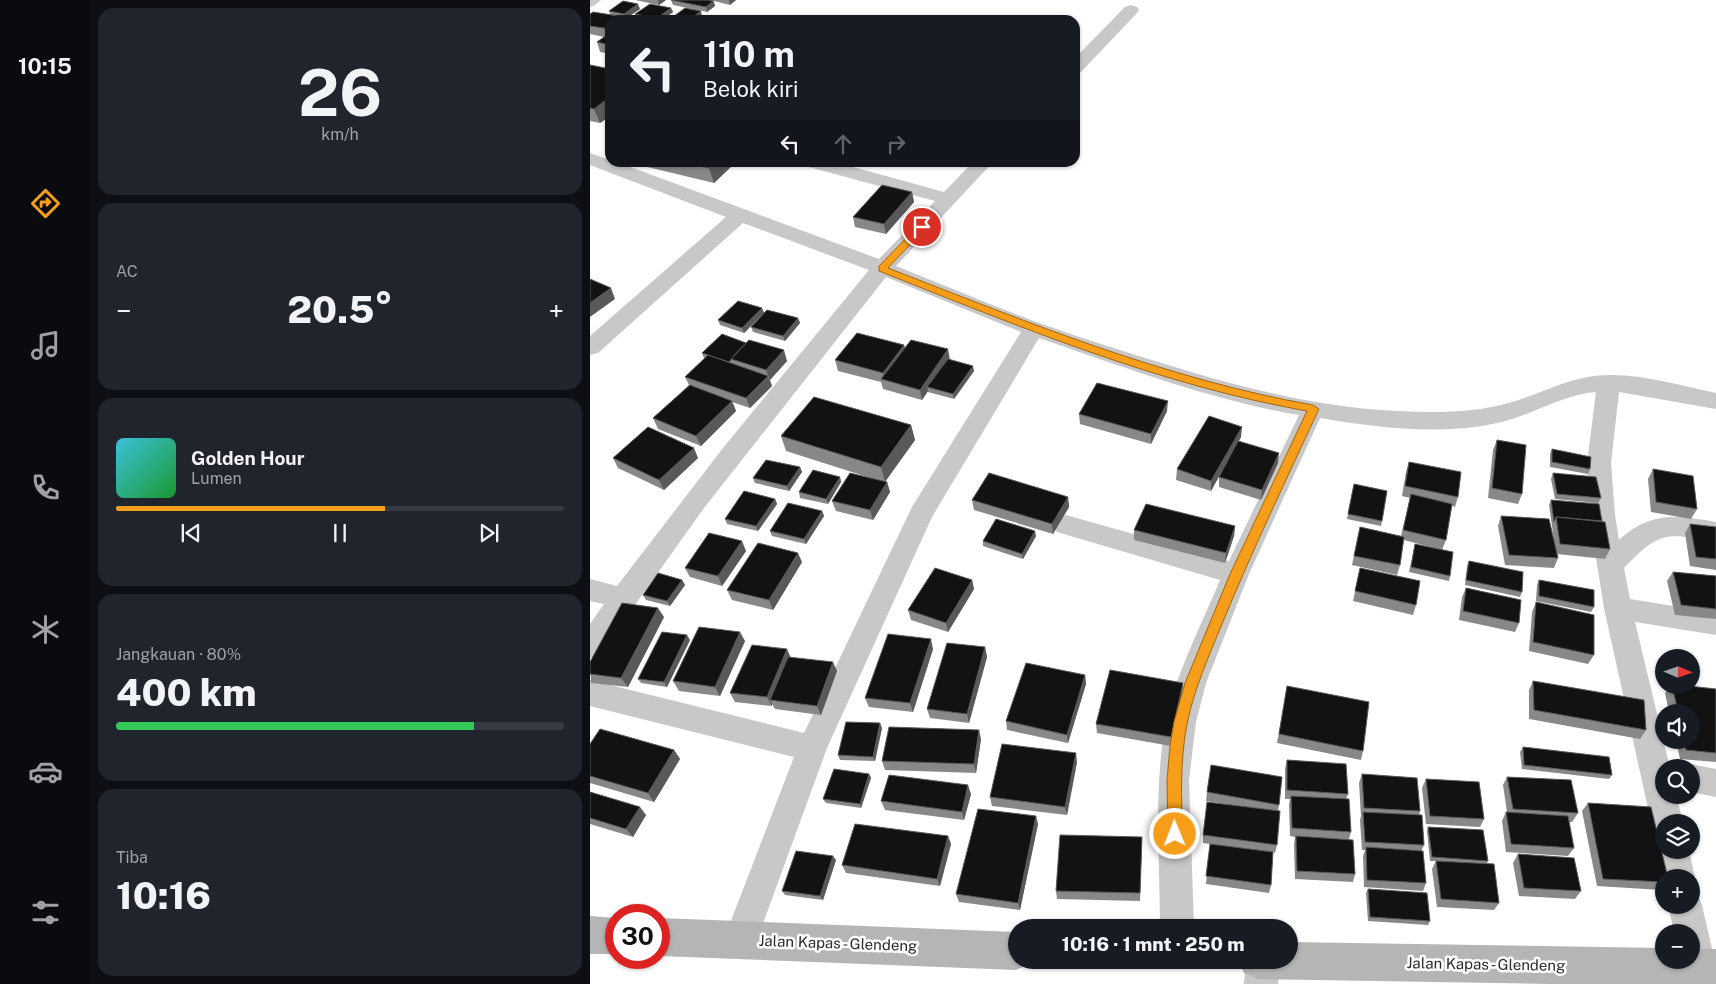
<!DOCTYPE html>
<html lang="id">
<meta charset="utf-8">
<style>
:root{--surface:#171b24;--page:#20242c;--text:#f1f3f6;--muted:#9ea1a6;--line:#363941;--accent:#f69e1a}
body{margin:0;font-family:"Public Sans",sans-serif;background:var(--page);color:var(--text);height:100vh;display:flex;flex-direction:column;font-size:19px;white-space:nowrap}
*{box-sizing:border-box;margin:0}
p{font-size:16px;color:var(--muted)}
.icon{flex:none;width:28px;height:28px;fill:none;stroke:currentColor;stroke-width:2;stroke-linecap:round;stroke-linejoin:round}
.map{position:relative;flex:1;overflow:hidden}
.details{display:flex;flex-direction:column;gap:8px;padding:8px;background:#0d0f14;width:500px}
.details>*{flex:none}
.hud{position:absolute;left:15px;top:15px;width:475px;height:152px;border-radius:15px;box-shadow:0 1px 4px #0004;background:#171b24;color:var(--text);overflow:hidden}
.needle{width:32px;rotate:92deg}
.buttons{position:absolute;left:1065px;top:649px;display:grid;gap:10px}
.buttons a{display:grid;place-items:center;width:45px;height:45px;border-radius:50%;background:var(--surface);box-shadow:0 1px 4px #0004;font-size:25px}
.speed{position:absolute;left:15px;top:904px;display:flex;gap:10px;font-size:25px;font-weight:700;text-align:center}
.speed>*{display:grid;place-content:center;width:65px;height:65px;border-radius:50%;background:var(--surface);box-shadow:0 1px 4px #0004;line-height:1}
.speed .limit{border:8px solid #d22;background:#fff;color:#111}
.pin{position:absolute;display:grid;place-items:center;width:42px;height:42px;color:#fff;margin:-21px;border:2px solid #fff;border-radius:50%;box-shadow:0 1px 5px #0007}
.me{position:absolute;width:55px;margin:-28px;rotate:359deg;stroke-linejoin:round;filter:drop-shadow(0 0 4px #0008)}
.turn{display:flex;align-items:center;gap:18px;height:105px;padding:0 15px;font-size:22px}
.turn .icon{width:65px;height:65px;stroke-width:2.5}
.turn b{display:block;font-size:35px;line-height:42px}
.lanes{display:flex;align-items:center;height:48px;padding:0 15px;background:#0003;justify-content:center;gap:25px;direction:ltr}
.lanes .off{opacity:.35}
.big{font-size:38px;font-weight:800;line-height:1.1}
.details .widget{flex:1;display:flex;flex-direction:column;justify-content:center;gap:8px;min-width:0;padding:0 18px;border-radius:15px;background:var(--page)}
.details .dial{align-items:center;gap:0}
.dial b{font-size:65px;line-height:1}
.song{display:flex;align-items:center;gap:15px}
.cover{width:60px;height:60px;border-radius:8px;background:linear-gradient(135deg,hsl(190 70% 55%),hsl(130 70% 35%))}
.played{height:5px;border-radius:2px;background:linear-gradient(90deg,var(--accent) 60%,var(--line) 60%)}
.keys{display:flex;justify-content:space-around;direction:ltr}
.heat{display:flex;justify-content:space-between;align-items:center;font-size:28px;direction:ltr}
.charge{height:8px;border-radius:4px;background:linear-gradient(90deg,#34c759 80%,var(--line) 0)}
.trip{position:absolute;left:418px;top:919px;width:290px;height:50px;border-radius:25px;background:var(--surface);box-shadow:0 1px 4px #0004;font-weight:800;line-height:50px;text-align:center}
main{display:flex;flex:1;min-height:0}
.dock{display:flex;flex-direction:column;width:90px;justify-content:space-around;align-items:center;background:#090b0e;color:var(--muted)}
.dock .icon{width:35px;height:35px}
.dock .active{color:var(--accent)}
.dock b{font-size:22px;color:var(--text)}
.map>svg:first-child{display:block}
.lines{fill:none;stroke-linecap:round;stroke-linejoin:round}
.minor{fill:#c8c8c8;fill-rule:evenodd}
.secondary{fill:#b5b5b5;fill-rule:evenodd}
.wall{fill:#888}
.shaded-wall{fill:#595959}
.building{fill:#121212;stroke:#595959}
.route{fill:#f69e1a;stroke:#a06711}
.labels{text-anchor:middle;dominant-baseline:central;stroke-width:5;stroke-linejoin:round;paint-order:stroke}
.near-street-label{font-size:15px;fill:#2b2b2b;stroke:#fff}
</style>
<main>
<nav class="dock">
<b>10:15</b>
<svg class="icon active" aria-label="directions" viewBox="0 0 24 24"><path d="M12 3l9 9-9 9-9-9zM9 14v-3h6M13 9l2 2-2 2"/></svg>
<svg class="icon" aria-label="music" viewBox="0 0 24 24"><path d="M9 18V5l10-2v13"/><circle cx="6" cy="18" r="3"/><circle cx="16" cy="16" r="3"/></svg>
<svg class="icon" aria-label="phone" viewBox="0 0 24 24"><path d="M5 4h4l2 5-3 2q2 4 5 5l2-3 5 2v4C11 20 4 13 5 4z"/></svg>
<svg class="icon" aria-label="climate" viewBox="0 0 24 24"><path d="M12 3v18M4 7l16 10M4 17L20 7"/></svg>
<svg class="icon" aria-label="car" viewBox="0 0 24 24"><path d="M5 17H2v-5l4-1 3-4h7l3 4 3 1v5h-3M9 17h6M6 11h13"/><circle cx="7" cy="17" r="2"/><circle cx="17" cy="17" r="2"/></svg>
<svg class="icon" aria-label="filters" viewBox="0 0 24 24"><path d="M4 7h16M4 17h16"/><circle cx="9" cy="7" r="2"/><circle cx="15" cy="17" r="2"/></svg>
</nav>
<section class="details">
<div class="widget dial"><b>26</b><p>km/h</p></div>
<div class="widget"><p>AC</p>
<div class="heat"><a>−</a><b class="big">20.5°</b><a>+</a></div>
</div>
<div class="widget">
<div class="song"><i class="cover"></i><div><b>Golden Hour</b><p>Lumen</p></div></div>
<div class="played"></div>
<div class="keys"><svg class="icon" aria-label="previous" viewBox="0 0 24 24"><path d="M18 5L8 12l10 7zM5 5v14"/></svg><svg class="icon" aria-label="pause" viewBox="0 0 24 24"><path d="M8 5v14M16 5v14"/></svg><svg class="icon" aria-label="next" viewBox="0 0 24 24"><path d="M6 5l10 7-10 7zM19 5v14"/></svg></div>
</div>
<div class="widget"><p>Jangkauan · 80%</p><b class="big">400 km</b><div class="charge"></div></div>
<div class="widget"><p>Tiba</p><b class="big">10:16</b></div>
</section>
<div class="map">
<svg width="1126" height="984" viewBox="0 0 1126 984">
<rect width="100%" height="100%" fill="#fff"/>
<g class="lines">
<g class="minor">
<polygon points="0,0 11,0 5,5 0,7"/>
<polygon points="541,5 547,7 549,10 547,13 491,72 485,73 485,58 535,7"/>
<path d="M0,153L20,160V162H27L289,259L345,201L215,166L213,162H245L354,192L383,162H403L306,266C354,285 403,306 452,324C494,339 536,352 578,365C653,388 730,408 808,411C845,413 883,413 919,403C947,395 974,380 1004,376C1044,371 1087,385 1126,393V409L1029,392L1021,463L1025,515L1029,540C1060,511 1087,515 1126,522V542C1077,533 1070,530 1034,568L1040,599L1126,613V635L1045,622L1080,768H1074V795H1086L1093,822H1074V836L1066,833L1061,822L1014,608L999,515L997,463L1006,392C975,394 943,414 912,422C854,436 789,428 730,418L659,574L616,683L606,722L599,780L604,928H570C570,860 563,789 576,722C586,673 611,626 630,580L467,532L463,525L467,518L476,515L639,561L709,415C620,400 534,367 449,338L342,517L237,748L163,951L151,956L139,951L134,939L204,757L0,706V680L214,733L322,507L431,332L296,277L114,508L10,654L0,658V624L14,604L0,601V579L27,586L133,448L279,270L153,223L8,353L0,355V336L136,217L0,165Z"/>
<polygon points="1101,764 1126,769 1126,797 1101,792 1101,768 1092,768"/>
<polygon points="1074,838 1074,850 1099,850 1105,878 1101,888 1101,878 1074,878 1074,880 1067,850"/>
<polygon points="1101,891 1107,893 1112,905 1126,966 1121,979 1109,984 1097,979 1090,960 1101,960 1101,932 1084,932 1078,905 1101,905"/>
<polygon points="656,960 690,960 688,984 654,984"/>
</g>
<g class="secondary">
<polygon points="0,916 26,918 26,954 0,954"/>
<polygon points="69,918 426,932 426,960 441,960 439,964 426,970 69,956"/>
<polygon points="699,942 1074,948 1074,960 1101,960 1101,949 1126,949 1126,984 963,984 667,979 654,973 648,960 699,960"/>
</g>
</g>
<g class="wall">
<polygon points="45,0 76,0 69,5"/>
<polygon points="81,0 146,0 140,5 124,1 125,6 117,12 83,5"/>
<polygon points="81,8 83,12 72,20 20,20 20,54 10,52 7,42 14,37 0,34 0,14 21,15 19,11 50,9 38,17 47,19 45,14"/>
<polygon points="0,65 20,69 20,116 10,123 0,121"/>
<polygon points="48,162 146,162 124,183 49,165"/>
<polygon points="322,192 324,202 296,234 265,227 263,217"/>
<polygon points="172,308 174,313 154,333 130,325 128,320"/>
<polygon points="208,318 210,323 195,341 163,332 161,327"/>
<polygon points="314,345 315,348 360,360 384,371 364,399 338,392 338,391 332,400 293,389 291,382 248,371 245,360"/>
<polygon points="112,353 197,361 180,380 182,386 160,408 142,402 146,411 111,446 68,429 63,418 99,385 95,377 115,358 114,358"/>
<polygon points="577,411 561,444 490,424 489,414"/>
<polygon points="321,425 325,440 295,481 297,482 300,492 283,520 246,511 242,501 287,480 196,451 191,436"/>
<polygon points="651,437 649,441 688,463 671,500 629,487 629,477 633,469 621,491 586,480 587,469"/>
<polygon points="907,440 932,494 928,504 898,498 903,450"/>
<polygon points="962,449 1000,469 998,474 960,467 960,454"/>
<polygon points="23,458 108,458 74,490 28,468"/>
<polygon points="819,462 868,497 865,507 862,506 856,540 852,550 814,540 810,565 807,575 762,565 770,527 811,536 820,498 812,496 816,472"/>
<polygon points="210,467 212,472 199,491 165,483 163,478"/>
<polygon points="1063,469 1107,509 1101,519 1061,512 1058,479"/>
<polygon points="963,473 1011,498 1008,503 965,499 961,479"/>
<polygon points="250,477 251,482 238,504 210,498 209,492"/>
<polygon points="764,484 792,521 791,526 757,519"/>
<polygon points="478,497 479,507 463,534 384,510 382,500"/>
<polygon points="185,499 187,504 168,531 137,524 135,519"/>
<polygon points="961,500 1012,521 1020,549 1015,559 967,554 968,558 964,568 915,565 908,526 911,516 964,540 959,505"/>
<polygon points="232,511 234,516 216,544 182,536 180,531"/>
<polygon points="1100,524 1126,527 1126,570 1100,566 1095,533"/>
<polygon points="645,526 644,536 635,563 544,540 544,530"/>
<polygon points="446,536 433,559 393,546 393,541"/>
<polygon points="825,544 860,576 859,581 819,572"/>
<polygon points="156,551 132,586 100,577 95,568"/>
<polygon points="879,561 932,592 930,597 875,585 877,566"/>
<polygon points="212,562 183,610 142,600 137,590"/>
<polygon points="1083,572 1126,576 1126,619 1085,615 1077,581"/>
<polygon points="768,578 826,605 823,615 763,601"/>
<polygon points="92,580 95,585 80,606 56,600 53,595"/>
<polygon points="382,580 384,589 358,632 321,620 318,610"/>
<polygon points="949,580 1004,607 1001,612 946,601 947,585"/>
<polygon points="876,588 929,623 925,632 869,620 872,597"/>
<polygon points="946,602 1004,655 998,664 939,651 942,612"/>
<polygon points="74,617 38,687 1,683 0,662"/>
<polygon points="100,640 77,687 51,683 48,679"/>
<polygon points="155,641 130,696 89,691 83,681"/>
<polygon points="395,647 397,657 379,723 340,718 337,709"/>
<polygon points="343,649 323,712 279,707 275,698"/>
<polygon points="200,657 247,671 231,715 185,709 182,704 182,706 145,702 140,693"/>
<polygon points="495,675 496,684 478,743 417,730 416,721"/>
<polygon points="943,681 1056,730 1050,739 939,719 939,690"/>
<polygon points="593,683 592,692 581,746 507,733 506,724"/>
<polygon points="1081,685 1090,685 1126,689 1126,762 1090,759 1086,740 1101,740 1101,712 1079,712 1075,693"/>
<polygon points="697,686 773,751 771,760 687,743"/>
<polygon points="292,728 285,761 250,760 248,755"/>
<polygon points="391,739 386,773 295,770 292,761"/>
<polygon points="0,744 84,750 90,759 64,802 0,783"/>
<polygon points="933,747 1022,775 1019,779 932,769 930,752"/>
<polygon points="697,760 758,794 756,799 761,832 759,839 765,874 763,882 705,879 704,845 705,837 700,836 699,805 700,799 695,799 695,769"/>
<polygon points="487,762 477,815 402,806 400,797"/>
<polygon points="279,774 281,778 271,808 236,803 233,799"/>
<polygon points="772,774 830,811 829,815 834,845 831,851 836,883 833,891 774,887 773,856 775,850 772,850 770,820 771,816 769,783"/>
<polygon points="917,777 988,813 982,822 979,822 984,848 978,856 916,852 912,821 916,812 917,812 913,785"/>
<polygon points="836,779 894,819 890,827 836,824 832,788"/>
<polygon points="0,792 56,815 43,837 0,824"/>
<polygon points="617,792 689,805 688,811 687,845 685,853 683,852 681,885 679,893 616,884 620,844 613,843 613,835 636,804 616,801"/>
<polygon points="381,794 374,820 295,810 291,801"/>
<polygon points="998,803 1074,878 1074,888 1072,890 1007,886 992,811"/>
<polygon points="448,824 430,910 369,902 366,894"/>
<polygon points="838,827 898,861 896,864 909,903 904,910 847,907 842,869 846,861 840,861 837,831"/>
<polygon points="358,836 361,844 350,886 256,873 252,865"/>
<polygon points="552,837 550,901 467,899 466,891"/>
<polygon points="928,854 991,891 985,899 929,896 923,863"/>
<polygon points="246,860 233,900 195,895 192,891"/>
<polygon points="778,889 840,921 838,925 778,921 776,893"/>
</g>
<g class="shaded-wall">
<polygon points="68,0 76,0 69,5"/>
<polygon points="139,0 146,0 140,5"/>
<polygon points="123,1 125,6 117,12 116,7"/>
<polygon points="48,4 50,9 36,18 34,14"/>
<polygon points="81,8 83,12 72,20 67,20 67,18"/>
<polygon points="111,11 112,16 107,20 99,20"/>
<polygon points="20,97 20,116 10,123 4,109"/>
<polygon points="125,162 146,162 124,183 119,168"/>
<polygon points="322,192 324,202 296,234 294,224"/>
<polygon points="21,288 25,299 0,317 0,303"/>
<polygon points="172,308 174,313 154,333 152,328"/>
<polygon points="208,318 210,323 195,341 193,336"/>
<polygon points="314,345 317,356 295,380 293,373"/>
<polygon points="358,349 360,360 337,387 338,391 332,400 330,390"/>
<polygon points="194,350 197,361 180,380 176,370"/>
<polygon points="383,366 384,371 364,399 363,394"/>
<polygon points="178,376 182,386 160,408 156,398"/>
<polygon points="142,401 146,411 111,446 106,436"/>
<polygon points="578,401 577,411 561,444 561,434"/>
<polygon points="321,425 325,440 295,482 291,467"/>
<polygon points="652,427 651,437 621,491 621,481"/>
<polygon points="104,448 108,458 74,490 69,480"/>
<polygon points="689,453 688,463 671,500 672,490"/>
<polygon points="210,467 212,472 199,491 197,486"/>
<polygon points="250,477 251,482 238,504 236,499"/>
<polygon points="297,482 300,492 283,520 280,510"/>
<polygon points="478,497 479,507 463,534 462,524"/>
<polygon points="185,499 187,504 168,531 166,526"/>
<polygon points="232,511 234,516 216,544 214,539"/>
<polygon points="645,526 644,536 635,563 636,553"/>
<polygon points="445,531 446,536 433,559 432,554"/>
<polygon points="152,541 156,551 132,586 128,576"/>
<polygon points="208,553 212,562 183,610 179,600"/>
<polygon points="92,580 95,585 80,606 77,601"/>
<polygon points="382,580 384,589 358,632 356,623"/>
<polygon points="68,608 74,617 38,687 31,678"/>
<polygon points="150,632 155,641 130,696 125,687"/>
<polygon points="97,635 100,640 77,687 74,682"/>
<polygon points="341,639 343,649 323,712 320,703"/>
<polygon points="395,647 397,657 379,723 377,714"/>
<polygon points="197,649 201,658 180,700 182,704 182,706 177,697"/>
<polygon points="243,662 247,671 231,715 227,706"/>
<polygon points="495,675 496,684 478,743 477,735"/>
<polygon points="593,683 592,692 581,746 581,737"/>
<polygon points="290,723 292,728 285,761 283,757"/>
<polygon points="389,730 391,739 386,773 384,764"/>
<polygon points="84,750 90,759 64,802 58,793"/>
<polygon points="486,753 487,762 477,815 475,807"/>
<polygon points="279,774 281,778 271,808 270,804"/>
<polygon points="378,785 381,794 374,820 372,812"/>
<polygon points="50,807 56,815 43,837 36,829"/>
<polygon points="446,816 448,824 430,910 428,903"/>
<polygon points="358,836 361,844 350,886 347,879"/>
<polygon points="243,856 246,860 233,900 230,896"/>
</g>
<g class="building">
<polygon points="81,0 118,0 123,1 116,7"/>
<polygon points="33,1 48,4 34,14 19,11"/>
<polygon points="60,4 81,8 67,18 45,14"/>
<polygon points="95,8 111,11 99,20 79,20"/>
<polygon points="3,12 54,20 20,20 20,29 0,26 0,14"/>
<polygon points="20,33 20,45 7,42"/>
<polygon points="0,65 20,69 20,97 4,109 0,108"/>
<polygon points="93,162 125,162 119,168"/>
<polygon points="292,185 322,192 294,224 263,217"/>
<polygon points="0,279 21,288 0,303"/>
<polygon points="148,301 172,308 152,328 128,320"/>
<polygon points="177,310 208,318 193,336 161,327"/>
<polygon points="267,333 314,345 293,373 245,360"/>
<polygon points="132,334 156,343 141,359 141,360 139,362 112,353"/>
<polygon points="159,340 194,350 176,370 141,359"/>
<polygon points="321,340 358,349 330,390 291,379"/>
<polygon points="118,355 178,376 156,398 95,377"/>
<polygon points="358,359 383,366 363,394 337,387"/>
<polygon points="507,383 578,401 561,434 489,414"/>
<polygon points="100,385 142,401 106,436 63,418"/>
<polygon points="224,397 321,425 291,467 191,436"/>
<polygon points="619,416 652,427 621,481 587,469"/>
<polygon points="58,427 104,448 69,480 23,458"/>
<polygon points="907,440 936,445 932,494 902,488"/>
<polygon points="648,441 689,453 672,490 629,477"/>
<polygon points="962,449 1001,457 1000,469 962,462"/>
<polygon points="176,460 210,467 197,486 163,478"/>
<polygon points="819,462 871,472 868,497 815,486"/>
<polygon points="1063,469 1103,476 1107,509 1066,502"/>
<polygon points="223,470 250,477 236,499 209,492"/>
<polygon points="260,473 297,482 280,510 242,501"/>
<polygon points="399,473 478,497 462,524 382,500"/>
<polygon points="963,473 1006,477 1011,498 967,494"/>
<polygon points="764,484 797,491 792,521 758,514"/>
<polygon points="154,491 185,499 166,526 135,519"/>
<polygon points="821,494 862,504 856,540 813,530"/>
<polygon points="961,500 1009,504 1012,521 966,517 964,522"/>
<polygon points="198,503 232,511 214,539 180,531"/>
<polygon points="556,504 645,526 636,553 544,530"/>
<polygon points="911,516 959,519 968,558 919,555"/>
<polygon points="966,517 1015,522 1020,549 970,544"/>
<polygon points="406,519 445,531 432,554 393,541"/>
<polygon points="1100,524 1126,527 1126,559 1106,557"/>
<polygon points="770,527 814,537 810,565 764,556"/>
<polygon points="119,533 152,541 128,576 95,568"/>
<polygon points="168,543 208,553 179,600 137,590"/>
<polygon points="825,544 863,552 860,576 821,567"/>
<polygon points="879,561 933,572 932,592 876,580"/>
<polygon points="345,568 382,580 356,623 318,610"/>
<polygon points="770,568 830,581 826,605 765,591"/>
<polygon points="1083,572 1126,576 1126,609 1091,605"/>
<polygon points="68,573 92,580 77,601 53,595"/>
<polygon points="949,580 1004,590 1004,607 949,596"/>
<polygon points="876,588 931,600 929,623 873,611"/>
<polygon points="946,602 1004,615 1004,655 943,642"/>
<polygon points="32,603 68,608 31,678 0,674 0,662"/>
<polygon points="109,627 150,632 125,687 83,681"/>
<polygon points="72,632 97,635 74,682 48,679"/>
<polygon points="298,634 341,639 320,703 275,698"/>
<polygon points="357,643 395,647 377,714 337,709"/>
<polygon points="162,645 197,649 177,697 140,693"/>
<polygon points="198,657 243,662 227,706 180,700"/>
<polygon points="436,663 495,675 477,735 416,721"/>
<polygon points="520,670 593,683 581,737 506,724"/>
<polygon points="943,681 1054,700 1056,730 944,710"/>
<polygon points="1082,685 1090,685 1126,689 1126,753 1096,750 1094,740 1101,740 1101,712 1088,712"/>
<polygon points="697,686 779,702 773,751 689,734"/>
<polygon points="256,722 290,723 283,757 248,755"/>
<polygon points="299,727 389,730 384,764 292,761"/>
<polygon points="10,729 84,750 58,793 0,776 0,744"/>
<polygon points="412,744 486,753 475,807 400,797"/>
<polygon points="933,747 1019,757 1022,775 934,765"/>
<polygon points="697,760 756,764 758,794 697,790"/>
<polygon points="621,765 692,777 689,805 617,792"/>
<polygon points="244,769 279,774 270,804 233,799"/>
<polygon points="772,774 827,778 830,811 774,808"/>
<polygon points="299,775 378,785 372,812 291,801"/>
<polygon points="917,777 981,780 988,813 923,809"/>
<polygon points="836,779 889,782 894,819 840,816"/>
<polygon points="0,792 50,807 36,829 0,818"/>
<polygon points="701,796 759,799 761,832 702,828"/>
<polygon points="617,802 690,811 687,845 613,835"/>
<polygon points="998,803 1061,807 1078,878 1074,878 1074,882 1013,879"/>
<polygon points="388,809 446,816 428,903 366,894"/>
<polygon points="773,812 832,815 834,845 775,842"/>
<polygon points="916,812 978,816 984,848 921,844"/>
<polygon points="265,824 358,836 347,879 252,865"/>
<polygon points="838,827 893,830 898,861 842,857"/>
<polygon points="470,835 552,837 550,893 466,891"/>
<polygon points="706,836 763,840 765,874 707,871"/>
<polygon points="620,844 683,852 681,885 616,876"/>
<polygon points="776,847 833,851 836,883 777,880"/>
<polygon points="206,851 243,856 230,896 192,891"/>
<polygon points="928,854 984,858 991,891 934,888"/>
<polygon points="846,861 904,864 909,903 851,899"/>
<polygon points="778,889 837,893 840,921 780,917"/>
</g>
<path class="route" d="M332,224L335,225V229L298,268C437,322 576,379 723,405L729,409C696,480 662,551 632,624C619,656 604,689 597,724C590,761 591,797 593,834L590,839L585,841L580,839L578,834L577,780L580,746L584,722L595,683L640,574L717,411C569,385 428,326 289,271V266L329,225Z"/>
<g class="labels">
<g class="near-street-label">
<text transform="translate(248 943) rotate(2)">Jalan Kapas - Glendeng</text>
<text transform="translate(896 964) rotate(1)">Jalan Kapas - Glendeng</text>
</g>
</g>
</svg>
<div class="buttons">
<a><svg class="needle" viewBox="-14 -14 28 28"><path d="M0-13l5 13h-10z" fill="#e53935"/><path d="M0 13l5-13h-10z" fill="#9ea1a6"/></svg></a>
<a><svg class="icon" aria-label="sound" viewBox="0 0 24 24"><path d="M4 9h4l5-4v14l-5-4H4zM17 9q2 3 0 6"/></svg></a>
<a><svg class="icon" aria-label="search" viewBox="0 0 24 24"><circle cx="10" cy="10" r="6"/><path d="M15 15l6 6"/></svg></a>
<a><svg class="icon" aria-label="layers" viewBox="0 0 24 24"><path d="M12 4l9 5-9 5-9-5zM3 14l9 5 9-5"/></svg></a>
<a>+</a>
<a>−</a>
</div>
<div class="speed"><div class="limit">30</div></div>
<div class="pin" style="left:332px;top:227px;background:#d93025"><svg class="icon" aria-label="arrive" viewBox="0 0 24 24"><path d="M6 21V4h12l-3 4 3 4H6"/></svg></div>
<svg class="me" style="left:585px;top:834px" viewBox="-20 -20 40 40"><circle r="17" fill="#f69e1a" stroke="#fff" stroke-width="3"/><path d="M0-11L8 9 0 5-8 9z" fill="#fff"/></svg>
<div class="trip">10:16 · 1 mnt · 250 m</div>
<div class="hud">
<div class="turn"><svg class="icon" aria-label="left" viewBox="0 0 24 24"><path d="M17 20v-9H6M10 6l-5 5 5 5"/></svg><div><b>110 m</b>Belok kiri</div></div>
<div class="lanes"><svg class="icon" aria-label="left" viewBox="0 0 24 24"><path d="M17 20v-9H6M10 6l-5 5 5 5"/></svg><svg class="icon off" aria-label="ahead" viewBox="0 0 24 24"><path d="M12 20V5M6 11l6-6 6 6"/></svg><svg class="icon off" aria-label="right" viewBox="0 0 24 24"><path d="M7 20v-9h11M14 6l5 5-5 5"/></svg></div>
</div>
</div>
</main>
